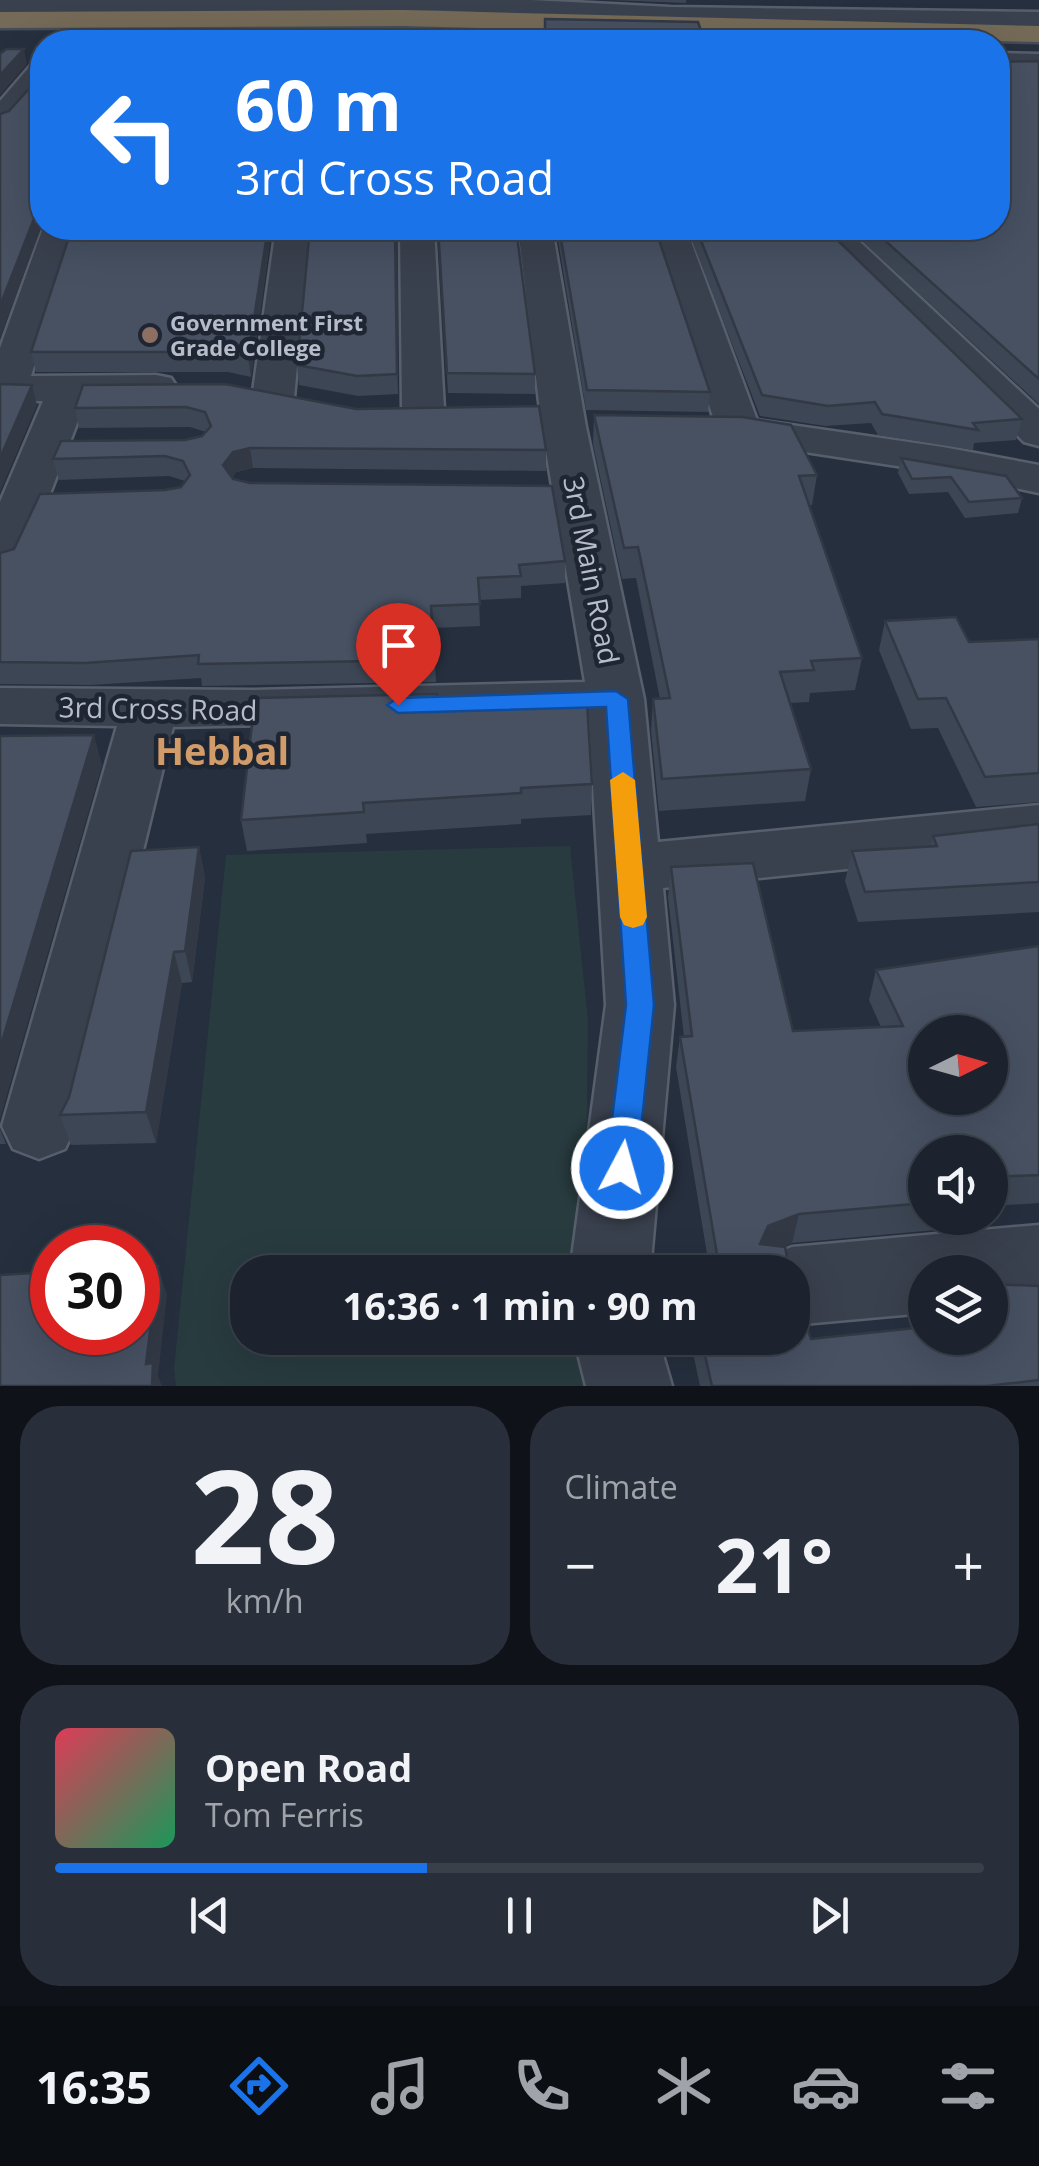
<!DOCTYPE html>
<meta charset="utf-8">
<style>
:root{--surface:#1c232e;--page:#292f3a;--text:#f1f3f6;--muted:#a0a4aa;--line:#3a404a;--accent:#1a73e8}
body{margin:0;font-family:"Open Sans",sans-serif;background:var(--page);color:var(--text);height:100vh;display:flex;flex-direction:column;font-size:38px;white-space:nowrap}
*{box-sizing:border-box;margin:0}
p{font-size:32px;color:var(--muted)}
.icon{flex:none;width:55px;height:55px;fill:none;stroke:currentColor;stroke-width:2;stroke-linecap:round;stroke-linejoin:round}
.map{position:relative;height:1386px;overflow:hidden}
.sheet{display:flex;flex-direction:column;gap:20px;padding:20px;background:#0f1319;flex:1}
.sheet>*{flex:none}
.banner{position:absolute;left:30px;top:30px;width:980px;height:210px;border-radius:40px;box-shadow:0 10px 40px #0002,0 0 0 2px var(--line);background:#1a73e8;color:#fff;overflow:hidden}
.needle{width:65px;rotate:85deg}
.fabs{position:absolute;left:908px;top:1015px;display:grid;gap:20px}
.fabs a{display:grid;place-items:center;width:100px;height:100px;border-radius:50%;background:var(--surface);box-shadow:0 10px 40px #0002,0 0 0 2px var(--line);font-size:50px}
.speed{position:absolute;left:30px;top:1225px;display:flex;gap:20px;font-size:50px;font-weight:700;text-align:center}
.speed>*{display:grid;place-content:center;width:130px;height:130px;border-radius:50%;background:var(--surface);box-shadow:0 10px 40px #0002,0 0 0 2px var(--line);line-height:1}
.speed .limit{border:15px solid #d22;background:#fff;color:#111}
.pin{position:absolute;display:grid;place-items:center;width:85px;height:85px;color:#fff;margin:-102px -42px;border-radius:50% 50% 50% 0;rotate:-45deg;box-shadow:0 0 10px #0007}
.pin .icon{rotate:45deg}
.me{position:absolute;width:110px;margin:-55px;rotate:6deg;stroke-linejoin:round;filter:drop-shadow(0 0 8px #0008)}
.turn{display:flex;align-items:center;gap:35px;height:210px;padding:0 40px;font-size:45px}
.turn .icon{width:130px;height:130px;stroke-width:2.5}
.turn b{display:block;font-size:70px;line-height:85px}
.big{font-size:75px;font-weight:700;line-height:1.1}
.sheet .widget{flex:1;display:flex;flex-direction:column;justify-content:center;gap:15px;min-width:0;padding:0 35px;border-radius:40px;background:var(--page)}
.sheet .dial{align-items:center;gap:0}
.dial b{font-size:130px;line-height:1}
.song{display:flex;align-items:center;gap:30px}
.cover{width:120px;height:120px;border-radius:15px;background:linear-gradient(135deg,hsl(350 70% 55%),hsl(150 70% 35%))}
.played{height:10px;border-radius:5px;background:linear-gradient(90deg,var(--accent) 40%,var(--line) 40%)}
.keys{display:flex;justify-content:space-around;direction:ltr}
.heat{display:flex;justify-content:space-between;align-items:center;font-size:55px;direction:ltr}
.sheet .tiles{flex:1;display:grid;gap:20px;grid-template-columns:1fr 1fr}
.widget:last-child{grid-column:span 2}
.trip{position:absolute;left:230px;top:1255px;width:580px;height:100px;border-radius:40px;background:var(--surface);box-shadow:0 10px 40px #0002,0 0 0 2px var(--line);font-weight:700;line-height:100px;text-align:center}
.dock{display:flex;height:160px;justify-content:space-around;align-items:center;background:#0b0e12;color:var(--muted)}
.dock .icon{width:70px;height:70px}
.dock .current{color:var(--accent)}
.dock b{font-size:45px;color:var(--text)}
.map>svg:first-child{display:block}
.green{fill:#283b3f}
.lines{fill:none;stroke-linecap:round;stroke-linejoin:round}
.minor-casing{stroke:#585f6c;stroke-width:5}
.highway-casing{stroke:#454c59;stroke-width:5}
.minor{fill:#3a414e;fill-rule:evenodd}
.highway{fill:#746a57;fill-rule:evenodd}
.wall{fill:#3d4654}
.shaded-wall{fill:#323945}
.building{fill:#475162;stroke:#323945;stroke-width:2.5;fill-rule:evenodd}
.route{fill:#1a73e8;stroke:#114b97;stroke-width:2.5}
.slow{fill:#f59e0b}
.education-dot{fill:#8d6e63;stroke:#1f2633;stroke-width:4}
.labels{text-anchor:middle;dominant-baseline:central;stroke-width:9;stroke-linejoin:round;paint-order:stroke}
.far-poi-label{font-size:22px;font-weight:bold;fill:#b6bcc9;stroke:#1f2633;text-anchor:start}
.street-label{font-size:28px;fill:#b6bcc9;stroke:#1f2633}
.district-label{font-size:38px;font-weight:bold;fill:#d19c69;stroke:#1f2633}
</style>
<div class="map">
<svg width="1039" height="1386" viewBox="0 0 1039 1386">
<rect width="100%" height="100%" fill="#262f3e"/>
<polygon class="green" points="570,846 588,1021 585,1272 248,1272 248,1338 585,1338 584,1386 176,1386 174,1368 226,855"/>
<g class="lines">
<g class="minor-casing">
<g id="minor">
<polygon points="0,0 531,0 671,7 1039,12 1039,28 671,21 438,10 0,14"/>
<polygon points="998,53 1039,54 1039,70 998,69"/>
<polygon points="42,62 42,87 10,125 0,128 0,101 32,64"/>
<polygon points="43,228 77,228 31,376 156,375 171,378 177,387 171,396 86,400 25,559 17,569 0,574 0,502 43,401 0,401 0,348"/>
<polygon points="276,228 310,228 294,398 288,407 273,411 258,407 252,398"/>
<polygon points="400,228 434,228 444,409 438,418 423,422 408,418 402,409"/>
<polygon points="518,228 552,228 586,427 644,699 658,842 1039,805 1039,849 663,888 674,1005 650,1272 570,1272 606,1005 589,718 173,727 76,1126 65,1149 39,1159 13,1149 2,1126 117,726 0,724 0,688 253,690 585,682 542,427"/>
<polygon points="652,228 686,228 757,420 943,447 1039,465 1039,493 943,473 706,437 699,428 706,419 713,417"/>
<polygon points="809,228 845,228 1039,409 1039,446 1024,442"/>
<polygon points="1039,1225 1039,1301 990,1306 990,1272 925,1272 925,1313 792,1325 792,1272 757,1272 763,1258 792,1247"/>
<polygon points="574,1338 658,1338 672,1386 586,1386"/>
</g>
</g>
<g class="highway-casing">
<polygon id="highway" points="403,10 1039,26 1039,42 403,26 0,28 0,12"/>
</g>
<use href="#minor" class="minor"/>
<use href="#highway" class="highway"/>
</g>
<g class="wall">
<polygon points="611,0 686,0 686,3"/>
<polygon points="1039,61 1039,404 848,228 998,228"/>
<polygon points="72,228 272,228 251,377 228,372 36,372 31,352"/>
<polygon points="310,228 397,228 398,394 358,396 299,385 297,365"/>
<polygon points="438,228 535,374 535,394 448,393"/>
<polygon points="556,228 655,228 710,392 708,412 586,410"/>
<polygon points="687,228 825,228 1022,419 1016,440 974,443 973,450 878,435 871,423 825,426 760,416"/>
<polygon points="83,385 546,450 546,471 253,468 236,472 232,478 565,561 565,583 521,586 521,598 479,600 480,626 433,628 436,682 202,686 201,678 91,685 0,684 0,553 14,549 165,490 181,487 185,481 169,476 59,480 53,459 185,440 202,436 206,432 190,427 79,428 75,408"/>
<polygon points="594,415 817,475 812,505 809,505 862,658 855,690 810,693 809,702 790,703 811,769 805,801 659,811 651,731 653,699 660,699 636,578 622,579 593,444"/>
<polygon points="901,458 1022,498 1018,513 965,518 948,492 909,494 898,473"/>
<polygon points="885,621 969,642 1039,639 1039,802 976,807 938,728 911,729 879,650"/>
<polygon points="438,701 468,707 592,784 591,815 521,819 521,824 366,834 367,843 247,851 241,820"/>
<polygon points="1039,824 1039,912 858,922 845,881 852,851 930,846 933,836"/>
<polygon points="199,847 205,878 192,982 182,983 156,1143 71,1145 60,1115"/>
<polygon points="671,867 793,1031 881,1027 869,1000 876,970 1039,946 1039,1203 990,1206 990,1152 925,1152 925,1218 962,1218 958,1228 792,1243 782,1247 790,1272 710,1272 676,1067 680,1037 684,1037 668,897"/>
<polygon points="0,1129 6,1144 0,1144"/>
<polygon points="990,1284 1039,1286 1039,1386 700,1386 690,1338 792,1338 796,1297 811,1339 990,1338"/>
</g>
<g class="shaded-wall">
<polygon points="24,49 27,64 0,95 0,75"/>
<polygon points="39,206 42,226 0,338 0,306"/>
<polygon points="268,228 272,228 251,377 248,357"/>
<polygon points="395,228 397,228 398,394 397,374"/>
<polygon points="32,385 37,405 0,492 0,458"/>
<polygon points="250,448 253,468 236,472 226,486 223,465 233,452"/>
<polygon points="94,735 102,765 0,1119 0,1048"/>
<polygon points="199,847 205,878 192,982 185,951"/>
<polygon points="174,952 182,983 156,1143 146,1112"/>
<polygon points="799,1214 792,1243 762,1254 760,1244 768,1226"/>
<polygon points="158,1266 167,1295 158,1376 162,1386 152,1386 146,1364"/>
</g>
<g class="building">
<polygon points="545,19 698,22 705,42 545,42"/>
<polygon points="6,49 24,49 0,75 0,54"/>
<polygon points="42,52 42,206 39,206 0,306 0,114 9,111 42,74"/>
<polygon points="1039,61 1039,379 871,228 998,228 998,62"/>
<polygon points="72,228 268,228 248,357 225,352 31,352"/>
<polygon points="310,228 395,228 397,374 357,376 297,365"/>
<polygon points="438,228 516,228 535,374 447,373"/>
<polygon points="559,228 655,228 710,392 587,390"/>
<polygon points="696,228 825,228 1022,419 973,423 978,430 882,414 875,402 828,406 762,395"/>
<polygon points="0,384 32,385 0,458"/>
<polygon points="225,384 356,409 539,406 546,450 250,448 233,452 223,465 233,479 250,483 552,486 565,561 519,565 521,576 478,578 480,604 431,606 435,660 198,664 199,655 85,663 0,662 0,553 14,549 40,494 165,490 181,487 190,475 183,461 165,456 53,459 61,441 185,440 202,436 211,426 205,412 186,407 75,408 83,385"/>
<polygon points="594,415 742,417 791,425 817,475 799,476 862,658 811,661 814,670 780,672 811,769 662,779 653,699 670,698 638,547 624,548"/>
<polygon points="901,458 1006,476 1022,498 969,502 951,477 912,479"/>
<polygon points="956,617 969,642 1039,639 1039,773 985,777 946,698 918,699 885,621"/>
<polygon points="437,694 438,701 468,700 468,707 587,703 592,784 521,788 521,793 363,803 364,812 241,820 255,698"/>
<polygon points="94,735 0,1048 0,736"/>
<polygon points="1039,824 1039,882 865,892 852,851 937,846 933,836"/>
<polygon points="199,847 185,951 174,952 146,1112 60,1115 69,1097 131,851"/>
<path d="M753,863L793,1031L903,1026L876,970L1039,946V1175L990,1177V1152H925V1203L799,1214L768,1226L760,1244L785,1247L790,1272H720L680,1037L692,1036L671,867ZM925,1032H990V1098H925Z"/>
<polygon points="158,1266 146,1364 153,1363 152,1386 0,1386 0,1275 52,1272 52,1332 138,1332 138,1267"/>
<polygon points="792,1282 796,1297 811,1339 925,1327 925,1338 990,1338 990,1320 996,1319 990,1284 1039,1286 1039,1380 987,1386 712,1386 701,1338 792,1338"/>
</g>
<polygon class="route" points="616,691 628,699 654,1005 637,1168 633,1178 622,1182 611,1178 606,1168 626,1005 606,707 398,713 387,705 398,698"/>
<polygon class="slow" points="623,772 635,780 647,917 643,925 633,928 624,925 620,917 610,780"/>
<circle class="education-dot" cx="150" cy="335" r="10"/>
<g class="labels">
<g class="far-poi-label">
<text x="170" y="322">Government First<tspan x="170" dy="25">Grade College</tspan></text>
</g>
<g class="street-label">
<text transform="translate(592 570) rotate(79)">3rd Main Road</text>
<text transform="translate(158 708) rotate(1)">3rd Cross Road</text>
</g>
<g class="district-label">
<text x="222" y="750">Hebbal</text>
</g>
</g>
</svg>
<div class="fabs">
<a><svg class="needle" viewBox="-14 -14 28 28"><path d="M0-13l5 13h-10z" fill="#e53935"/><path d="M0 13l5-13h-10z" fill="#a0a4aa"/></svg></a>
<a><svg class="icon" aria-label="sound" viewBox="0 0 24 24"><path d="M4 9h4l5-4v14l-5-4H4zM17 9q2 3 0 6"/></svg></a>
<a><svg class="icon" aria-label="layers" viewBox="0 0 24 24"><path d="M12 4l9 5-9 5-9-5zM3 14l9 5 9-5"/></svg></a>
</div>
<div class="speed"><div class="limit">30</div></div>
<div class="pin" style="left:398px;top:705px;background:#d93025"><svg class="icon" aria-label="arrive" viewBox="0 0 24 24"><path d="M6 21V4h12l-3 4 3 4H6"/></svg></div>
<svg class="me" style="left:622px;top:1168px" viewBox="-20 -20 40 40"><circle r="17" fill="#1a73e8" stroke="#fff" stroke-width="3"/><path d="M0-11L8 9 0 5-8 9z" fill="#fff"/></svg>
<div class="trip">16:36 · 1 min · 90 m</div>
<div class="banner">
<div class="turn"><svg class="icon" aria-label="left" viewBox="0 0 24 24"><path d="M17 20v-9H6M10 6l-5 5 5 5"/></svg><div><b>60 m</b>3rd Cross Road</div></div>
</div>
</div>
<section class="sheet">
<div class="tiles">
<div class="widget dial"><b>28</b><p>km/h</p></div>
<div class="widget"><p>Climate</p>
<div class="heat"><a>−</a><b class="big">21°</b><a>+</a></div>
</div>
<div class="widget">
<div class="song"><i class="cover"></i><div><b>Open Road</b><p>Tom Ferris</p></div></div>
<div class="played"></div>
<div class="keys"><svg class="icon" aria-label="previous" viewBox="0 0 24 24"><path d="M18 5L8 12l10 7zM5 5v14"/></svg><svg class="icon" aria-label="pause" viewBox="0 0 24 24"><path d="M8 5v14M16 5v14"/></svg><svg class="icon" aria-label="next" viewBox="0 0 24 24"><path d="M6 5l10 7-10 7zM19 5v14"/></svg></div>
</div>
</div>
</section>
<nav class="dock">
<b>16:35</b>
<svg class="icon current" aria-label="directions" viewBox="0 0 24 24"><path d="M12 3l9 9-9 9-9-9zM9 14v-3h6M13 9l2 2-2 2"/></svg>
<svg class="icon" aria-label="music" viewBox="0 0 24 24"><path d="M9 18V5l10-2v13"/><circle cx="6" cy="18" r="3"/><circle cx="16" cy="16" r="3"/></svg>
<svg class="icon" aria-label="phone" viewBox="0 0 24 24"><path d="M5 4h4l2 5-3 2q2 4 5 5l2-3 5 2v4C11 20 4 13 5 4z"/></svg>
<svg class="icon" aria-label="climate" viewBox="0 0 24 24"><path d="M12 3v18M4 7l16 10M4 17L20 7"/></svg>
<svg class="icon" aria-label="car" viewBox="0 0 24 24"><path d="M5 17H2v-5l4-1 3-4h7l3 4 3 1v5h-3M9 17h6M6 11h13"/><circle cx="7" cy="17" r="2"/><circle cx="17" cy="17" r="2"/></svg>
<svg class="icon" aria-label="filters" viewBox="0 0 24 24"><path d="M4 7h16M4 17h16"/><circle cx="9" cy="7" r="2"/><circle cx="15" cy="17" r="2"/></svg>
</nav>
